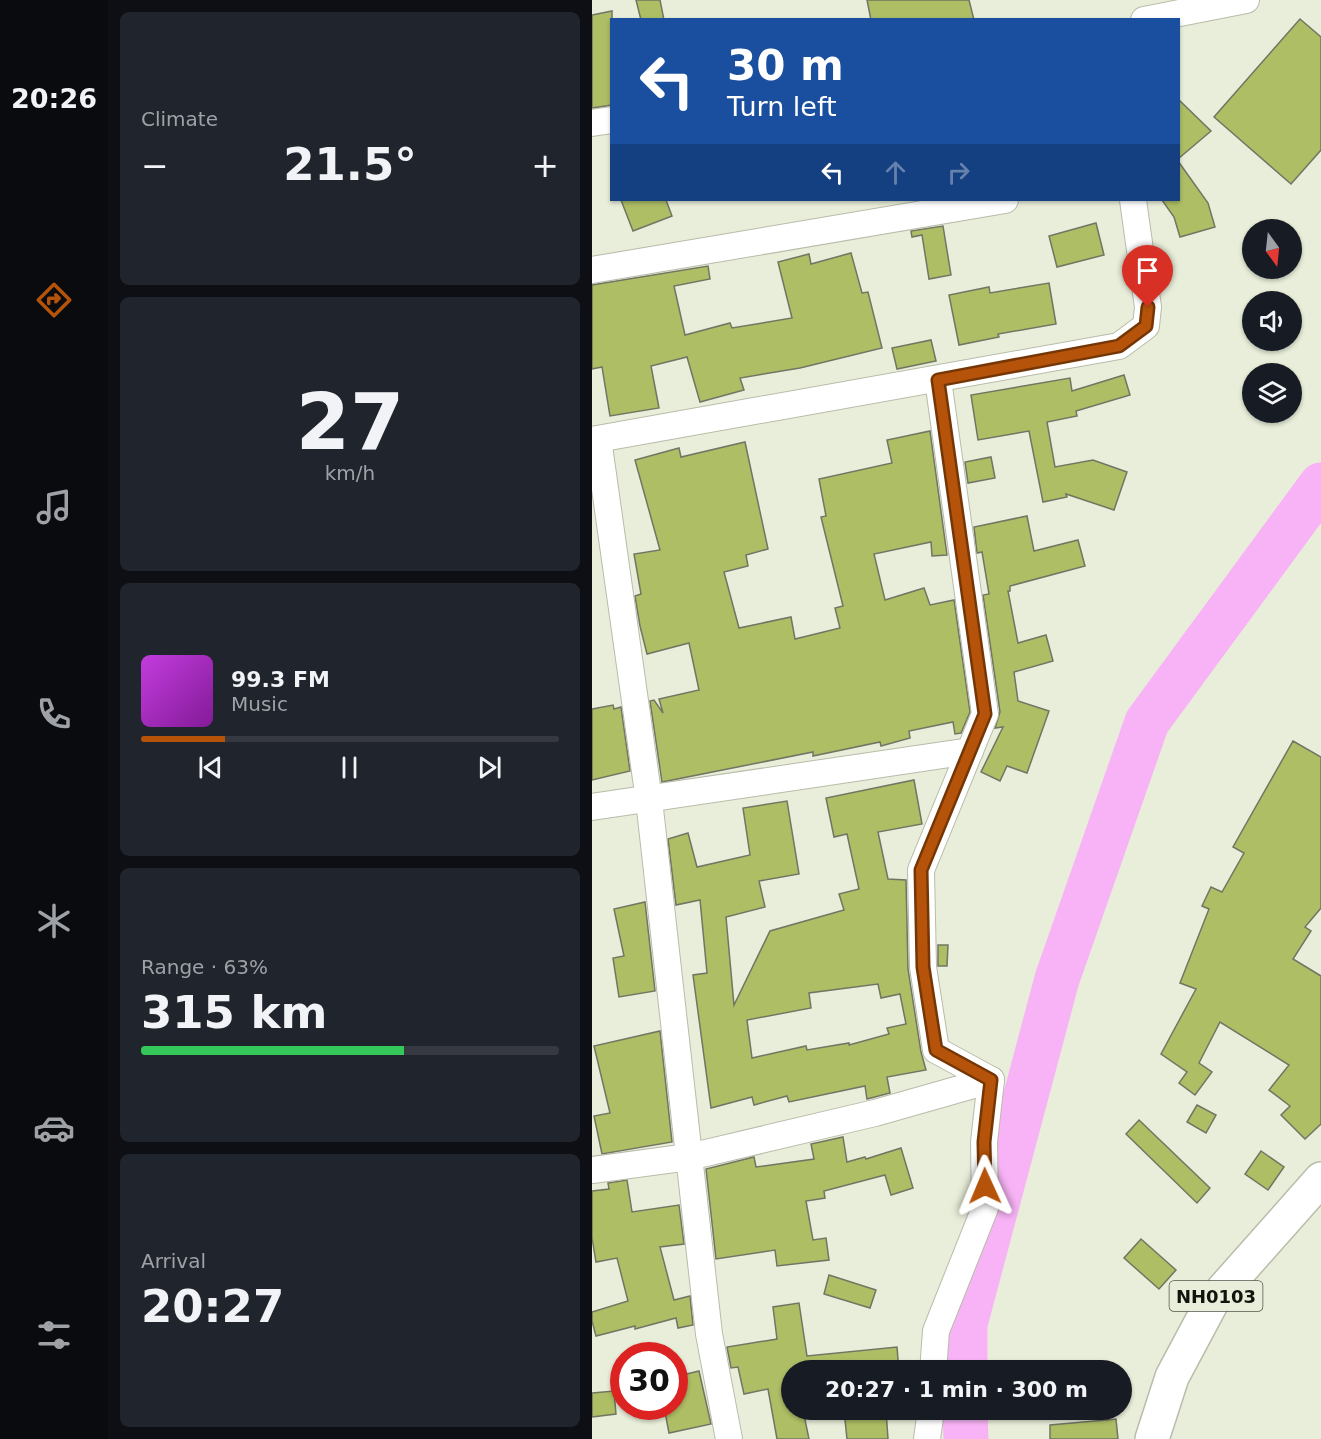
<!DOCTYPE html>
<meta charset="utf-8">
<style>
:root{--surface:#171b24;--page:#20242c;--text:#f1f3f6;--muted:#9ea1a6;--line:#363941;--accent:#b45309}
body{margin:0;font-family:"DejaVu Sans",sans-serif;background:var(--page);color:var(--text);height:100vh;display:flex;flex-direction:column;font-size:22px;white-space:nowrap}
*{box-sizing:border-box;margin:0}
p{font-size:20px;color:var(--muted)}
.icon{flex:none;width:33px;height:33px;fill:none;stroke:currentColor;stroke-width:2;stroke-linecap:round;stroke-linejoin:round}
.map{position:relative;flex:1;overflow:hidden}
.drawer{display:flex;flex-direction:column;gap:12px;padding:12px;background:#0d0f14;width:484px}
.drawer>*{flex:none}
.banner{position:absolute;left:18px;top:18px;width:570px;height:183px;border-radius:0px;box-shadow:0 2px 4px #0004;background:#1a4fa0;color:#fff;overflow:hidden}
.needle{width:39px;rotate:165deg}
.tools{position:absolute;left:650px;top:219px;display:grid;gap:12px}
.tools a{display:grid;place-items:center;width:60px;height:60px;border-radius:50%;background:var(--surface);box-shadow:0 2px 4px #0004;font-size:30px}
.speed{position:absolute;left:18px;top:1342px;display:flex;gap:12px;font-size:30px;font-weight:700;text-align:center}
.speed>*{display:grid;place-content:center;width:78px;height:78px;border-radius:50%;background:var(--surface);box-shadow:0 2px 4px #0004;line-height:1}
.speed .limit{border:9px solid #d22;background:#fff;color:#111}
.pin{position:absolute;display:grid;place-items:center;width:51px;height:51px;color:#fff;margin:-62px -26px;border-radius:50% 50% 50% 0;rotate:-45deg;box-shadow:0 0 6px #0007}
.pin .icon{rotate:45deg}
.me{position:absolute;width:66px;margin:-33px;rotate:359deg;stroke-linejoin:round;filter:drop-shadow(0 0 4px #0008)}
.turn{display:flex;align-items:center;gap:21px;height:126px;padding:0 18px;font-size:27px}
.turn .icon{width:78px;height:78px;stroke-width:2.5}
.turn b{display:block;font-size:42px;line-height:51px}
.lanes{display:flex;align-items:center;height:57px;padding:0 18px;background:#0003;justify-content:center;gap:30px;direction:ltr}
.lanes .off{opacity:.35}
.big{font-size:45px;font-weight:800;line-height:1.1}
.drawer .tile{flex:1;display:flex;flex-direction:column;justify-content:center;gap:9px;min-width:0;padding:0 21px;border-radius:9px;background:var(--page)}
.drawer .dial{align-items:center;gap:0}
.dial b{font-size:78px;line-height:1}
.song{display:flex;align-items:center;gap:18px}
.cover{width:72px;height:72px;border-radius:9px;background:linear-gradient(135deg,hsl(290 70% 55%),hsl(290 70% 35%))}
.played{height:6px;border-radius:3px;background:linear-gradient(90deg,var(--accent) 20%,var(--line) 20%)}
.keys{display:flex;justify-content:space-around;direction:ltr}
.heat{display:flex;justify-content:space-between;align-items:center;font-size:33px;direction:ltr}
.charge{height:9px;border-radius:4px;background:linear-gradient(90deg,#34c759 63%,var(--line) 0)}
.trip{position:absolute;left:189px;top:1360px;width:351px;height:60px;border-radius:30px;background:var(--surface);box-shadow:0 2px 4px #0004;font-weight:800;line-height:60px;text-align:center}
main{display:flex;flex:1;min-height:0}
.tab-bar{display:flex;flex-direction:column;width:108px;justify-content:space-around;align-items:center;background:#090b0e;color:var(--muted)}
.tab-bar .icon{width:42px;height:42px}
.tab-bar .active{color:var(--accent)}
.tab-bar b{font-size:27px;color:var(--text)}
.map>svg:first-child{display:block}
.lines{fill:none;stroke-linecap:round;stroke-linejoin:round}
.river{stroke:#f8b3f6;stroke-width:45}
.building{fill:#adbe65;stroke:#717563;stroke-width:1.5;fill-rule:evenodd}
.minor-casing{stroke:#b8bca9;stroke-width:28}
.trunk-casing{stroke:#b8bca9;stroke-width:36}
.minor{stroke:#fff;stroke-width:26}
.trunk{stroke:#fff;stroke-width:33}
.route-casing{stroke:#753606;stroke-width:15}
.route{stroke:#b45309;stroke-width:10}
.labels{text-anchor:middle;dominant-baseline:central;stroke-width:4.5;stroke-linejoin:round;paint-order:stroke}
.shield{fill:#e9eeda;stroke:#52554a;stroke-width:1.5}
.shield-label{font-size:18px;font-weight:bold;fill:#11130c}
</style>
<main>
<nav class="tab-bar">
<b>20:26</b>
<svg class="icon active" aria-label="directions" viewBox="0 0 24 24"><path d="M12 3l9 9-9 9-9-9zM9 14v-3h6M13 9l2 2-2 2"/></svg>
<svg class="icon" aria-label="music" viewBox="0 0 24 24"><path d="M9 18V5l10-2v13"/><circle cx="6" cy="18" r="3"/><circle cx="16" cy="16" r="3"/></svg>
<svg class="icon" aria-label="phone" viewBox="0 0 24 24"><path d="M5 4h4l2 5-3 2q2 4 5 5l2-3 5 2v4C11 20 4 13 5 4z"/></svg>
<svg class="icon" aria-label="climate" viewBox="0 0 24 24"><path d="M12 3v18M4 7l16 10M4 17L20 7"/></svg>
<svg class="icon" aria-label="car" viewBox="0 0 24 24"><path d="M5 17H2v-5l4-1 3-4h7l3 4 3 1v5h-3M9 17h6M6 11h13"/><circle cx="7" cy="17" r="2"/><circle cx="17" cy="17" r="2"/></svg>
<svg class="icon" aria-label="filters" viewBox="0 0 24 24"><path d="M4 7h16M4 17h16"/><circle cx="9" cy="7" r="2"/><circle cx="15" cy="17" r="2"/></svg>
</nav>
<section class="drawer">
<div class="tile"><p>Climate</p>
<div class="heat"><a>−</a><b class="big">21.5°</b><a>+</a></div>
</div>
<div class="tile dial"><b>27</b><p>km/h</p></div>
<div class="tile">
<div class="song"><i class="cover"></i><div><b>99.3 FM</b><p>Music</p></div></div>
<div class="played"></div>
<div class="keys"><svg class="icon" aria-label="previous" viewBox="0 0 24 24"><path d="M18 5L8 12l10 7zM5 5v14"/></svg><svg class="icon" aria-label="pause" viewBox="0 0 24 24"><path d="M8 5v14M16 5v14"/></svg><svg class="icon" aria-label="next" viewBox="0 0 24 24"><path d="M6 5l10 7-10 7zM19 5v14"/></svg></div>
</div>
<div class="tile"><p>Range · 63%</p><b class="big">315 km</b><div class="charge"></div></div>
<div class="tile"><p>Arrival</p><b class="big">20:27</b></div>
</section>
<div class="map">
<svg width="729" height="1439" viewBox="0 0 729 1439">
<rect width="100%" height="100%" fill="#e9eeda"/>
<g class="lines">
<g class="river">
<polyline points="373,1371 373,1324 465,979 555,722 729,485"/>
<polyline points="373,1410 374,1439"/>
</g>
</g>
<g class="building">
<polygon points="44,0 68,0 72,20 49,20"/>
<polygon points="275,0 377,0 382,20 279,20"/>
<polygon points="20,11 20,105 0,108 0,15"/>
<polygon points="708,19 729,37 729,150 699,184 622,117"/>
<polygon points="586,99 619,131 586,159"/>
<polygon points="586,161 616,203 623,227 588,237 582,217 570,200 586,200"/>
<polygon points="29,200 74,200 80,216 41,231"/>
<polygon points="504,223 512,255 465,267 457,236"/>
<polygon points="351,226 359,275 337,279 330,235 320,237 319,231"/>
<polygon points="259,253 270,293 276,292 290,348 208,368 148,378 152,390 108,402 95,357 59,366 67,408 18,416 10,367 0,369 0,285 116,266 118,279 82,286 93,335 138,323 140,328 200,318 186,262 217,254 219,264"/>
<polygon points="457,283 464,324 406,334 407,337 367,345 357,295 397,287 398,293"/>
<polygon points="339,340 344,361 305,369 300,348"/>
<polygon points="532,375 538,395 484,411 485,416 455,422 463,467 501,460 535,472 522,510 474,494 475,497 451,502 437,431 386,440 379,395 478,378 480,391"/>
<polygon points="338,431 355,555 340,556 339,542 282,554 293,600 332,588 338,605 362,600 378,712 369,733 363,734 361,722 317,731 318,738 289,746 288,742 221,756 221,752 70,782 58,701 62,700 71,713 67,699 107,690 97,643 55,654 48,626 43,596 49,594 42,554 68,550 43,460 87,448 89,457 153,442 176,549 154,555 156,566 132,572 147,628 199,617 203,639 248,628 243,608 251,606 229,517 234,516 227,479 300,463 295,440"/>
<polygon points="399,457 403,478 376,483 373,462"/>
<polygon points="435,516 442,551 486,540 493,566 418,586 418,591 416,591 426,643 454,635 461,661 422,672 426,701 457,711 435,773 415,766 408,781 389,772 411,727 403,728 408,712 391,595 397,594 390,552 385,553 382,527"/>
<polygon points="21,705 22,709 29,707 38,771 0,780 0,709"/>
<polygon points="701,741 729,757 729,908 713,927 719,931 701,959 729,976 729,1124 713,1139 689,1115 698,1106 677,1090 697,1065 628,1022 607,1063 620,1072 603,1095 587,1083 595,1072 569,1054 604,989 588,983 617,909 610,906 619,887 630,892 652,853 641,847"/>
<path d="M322,780L330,824L286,832L296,879L314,880L316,969L329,1052L334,1070L295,1077L298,1093L275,1099L273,1086L197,1102L195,1096L162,1105L160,1097L119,1108L101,975L115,973L108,900L84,905L76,839L96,833L105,867L158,855L151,808L195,801L207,874L167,881L173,907L134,917L142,1005L178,931L252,910L247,894L267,889L255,834L242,837L234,798ZM286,984L289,998L308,994L314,1024L295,1028L297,1034L257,1045V1043L215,1050L214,1046L160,1058L155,1020L219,1008L217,993Z"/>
<polygon points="53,902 63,991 27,997 21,958 32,956 22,909"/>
<polygon points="346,945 356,945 355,966 346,966"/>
<polygon points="68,1031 80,1142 10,1154 2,1116 18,1113 2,1046"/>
<polygon points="605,1105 624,1115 614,1133 595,1122"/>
<polygon points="547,1120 618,1188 605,1203 534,1134"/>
<polygon points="251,1137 255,1162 273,1157 274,1159 309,1148 321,1188 299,1195 293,1175 232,1191 233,1198 214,1201 221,1240 234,1238 237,1260 185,1266 183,1250 124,1259 114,1169 162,1157 164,1167 222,1159 219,1144"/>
<polygon points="669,1151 692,1167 676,1190 653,1174"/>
<polygon points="35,1180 40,1212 87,1205 92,1244 68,1247 82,1300 98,1296 101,1325 86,1328 84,1318 43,1329 43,1326 4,1336 0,1321 0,1312 36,1301 25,1258 4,1262 0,1238 0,1191 17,1189 16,1183"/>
<polygon points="549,1239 584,1270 567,1289 532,1258"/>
<polygon points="237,1275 284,1290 278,1308 232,1294"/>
<polygon points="207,1303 215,1356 305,1347 307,1371 200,1371 200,1410 211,1410 217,1439 185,1439 176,1389 152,1394 146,1367 139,1368 135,1347 185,1339 181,1307"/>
<polygon points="107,1371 119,1424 77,1433 72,1407 82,1407 82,1377"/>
<polygon points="22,1391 24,1414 0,1417 0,1393"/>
<polygon points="252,1410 294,1410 296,1439 255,1439"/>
<polygon points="524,1419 526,1439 458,1439 458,1425"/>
</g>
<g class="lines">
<g class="minor-casing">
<g id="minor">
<polyline points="552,20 654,0"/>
<polyline points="0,123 20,120"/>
<polyline points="0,270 413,200"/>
<polyline points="346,380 393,714 329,870 331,967 344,1050 399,1080"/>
<polyline points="6,439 57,800 117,1334 137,1439"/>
<polyline points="0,440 527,346 554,326 556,307 541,200"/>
<polyline points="0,807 378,751"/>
<polyline points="0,1170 97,1157 283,1113 399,1080"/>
<polyline points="341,1371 344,1331 393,1208 392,1142 399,1080"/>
<polyline points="335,1439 339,1410"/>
</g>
</g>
<g class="trunk-casing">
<polyline id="trunk" points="560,1439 580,1377 620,1302 729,1179"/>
</g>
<use href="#minor" class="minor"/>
<use href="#trunk" class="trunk"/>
</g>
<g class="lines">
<g class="route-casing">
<polyline id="route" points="393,1186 392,1142 399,1080 344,1050 331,967 329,870 393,714 346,380 527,346 554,326 556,307"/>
</g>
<use href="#route" class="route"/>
</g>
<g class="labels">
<rect class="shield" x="577.5" y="1281" width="93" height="30" rx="4.5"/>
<g class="shield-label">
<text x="624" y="1296">NH0103</text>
</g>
</g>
</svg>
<div class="tools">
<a><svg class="needle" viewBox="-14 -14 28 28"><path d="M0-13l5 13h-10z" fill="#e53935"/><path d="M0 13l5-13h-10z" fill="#9ea1a6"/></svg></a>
<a><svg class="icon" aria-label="sound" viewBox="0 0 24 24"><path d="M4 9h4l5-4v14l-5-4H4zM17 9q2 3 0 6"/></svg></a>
<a><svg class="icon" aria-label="layers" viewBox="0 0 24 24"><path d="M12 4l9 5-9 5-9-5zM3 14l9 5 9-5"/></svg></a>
</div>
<div class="speed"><div class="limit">30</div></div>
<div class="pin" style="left:556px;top:307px;background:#d93025"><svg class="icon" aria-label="arrive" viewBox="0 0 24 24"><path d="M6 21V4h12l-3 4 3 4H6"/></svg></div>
<svg class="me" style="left:393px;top:1186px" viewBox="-20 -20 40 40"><path d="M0-17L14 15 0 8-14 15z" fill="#b45309" stroke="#fff" stroke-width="4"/></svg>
<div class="trip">20:27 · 1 min · 300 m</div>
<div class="banner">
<div class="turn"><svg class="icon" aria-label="left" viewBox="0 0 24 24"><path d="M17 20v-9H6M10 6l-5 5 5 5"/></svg><div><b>30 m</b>Turn left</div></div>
<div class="lanes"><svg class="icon" aria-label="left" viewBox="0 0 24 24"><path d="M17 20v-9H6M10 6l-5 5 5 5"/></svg><svg class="icon off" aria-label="ahead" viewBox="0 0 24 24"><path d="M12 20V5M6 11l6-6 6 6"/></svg><svg class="icon off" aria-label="right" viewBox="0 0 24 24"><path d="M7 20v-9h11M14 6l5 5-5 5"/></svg></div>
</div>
</div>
</main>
